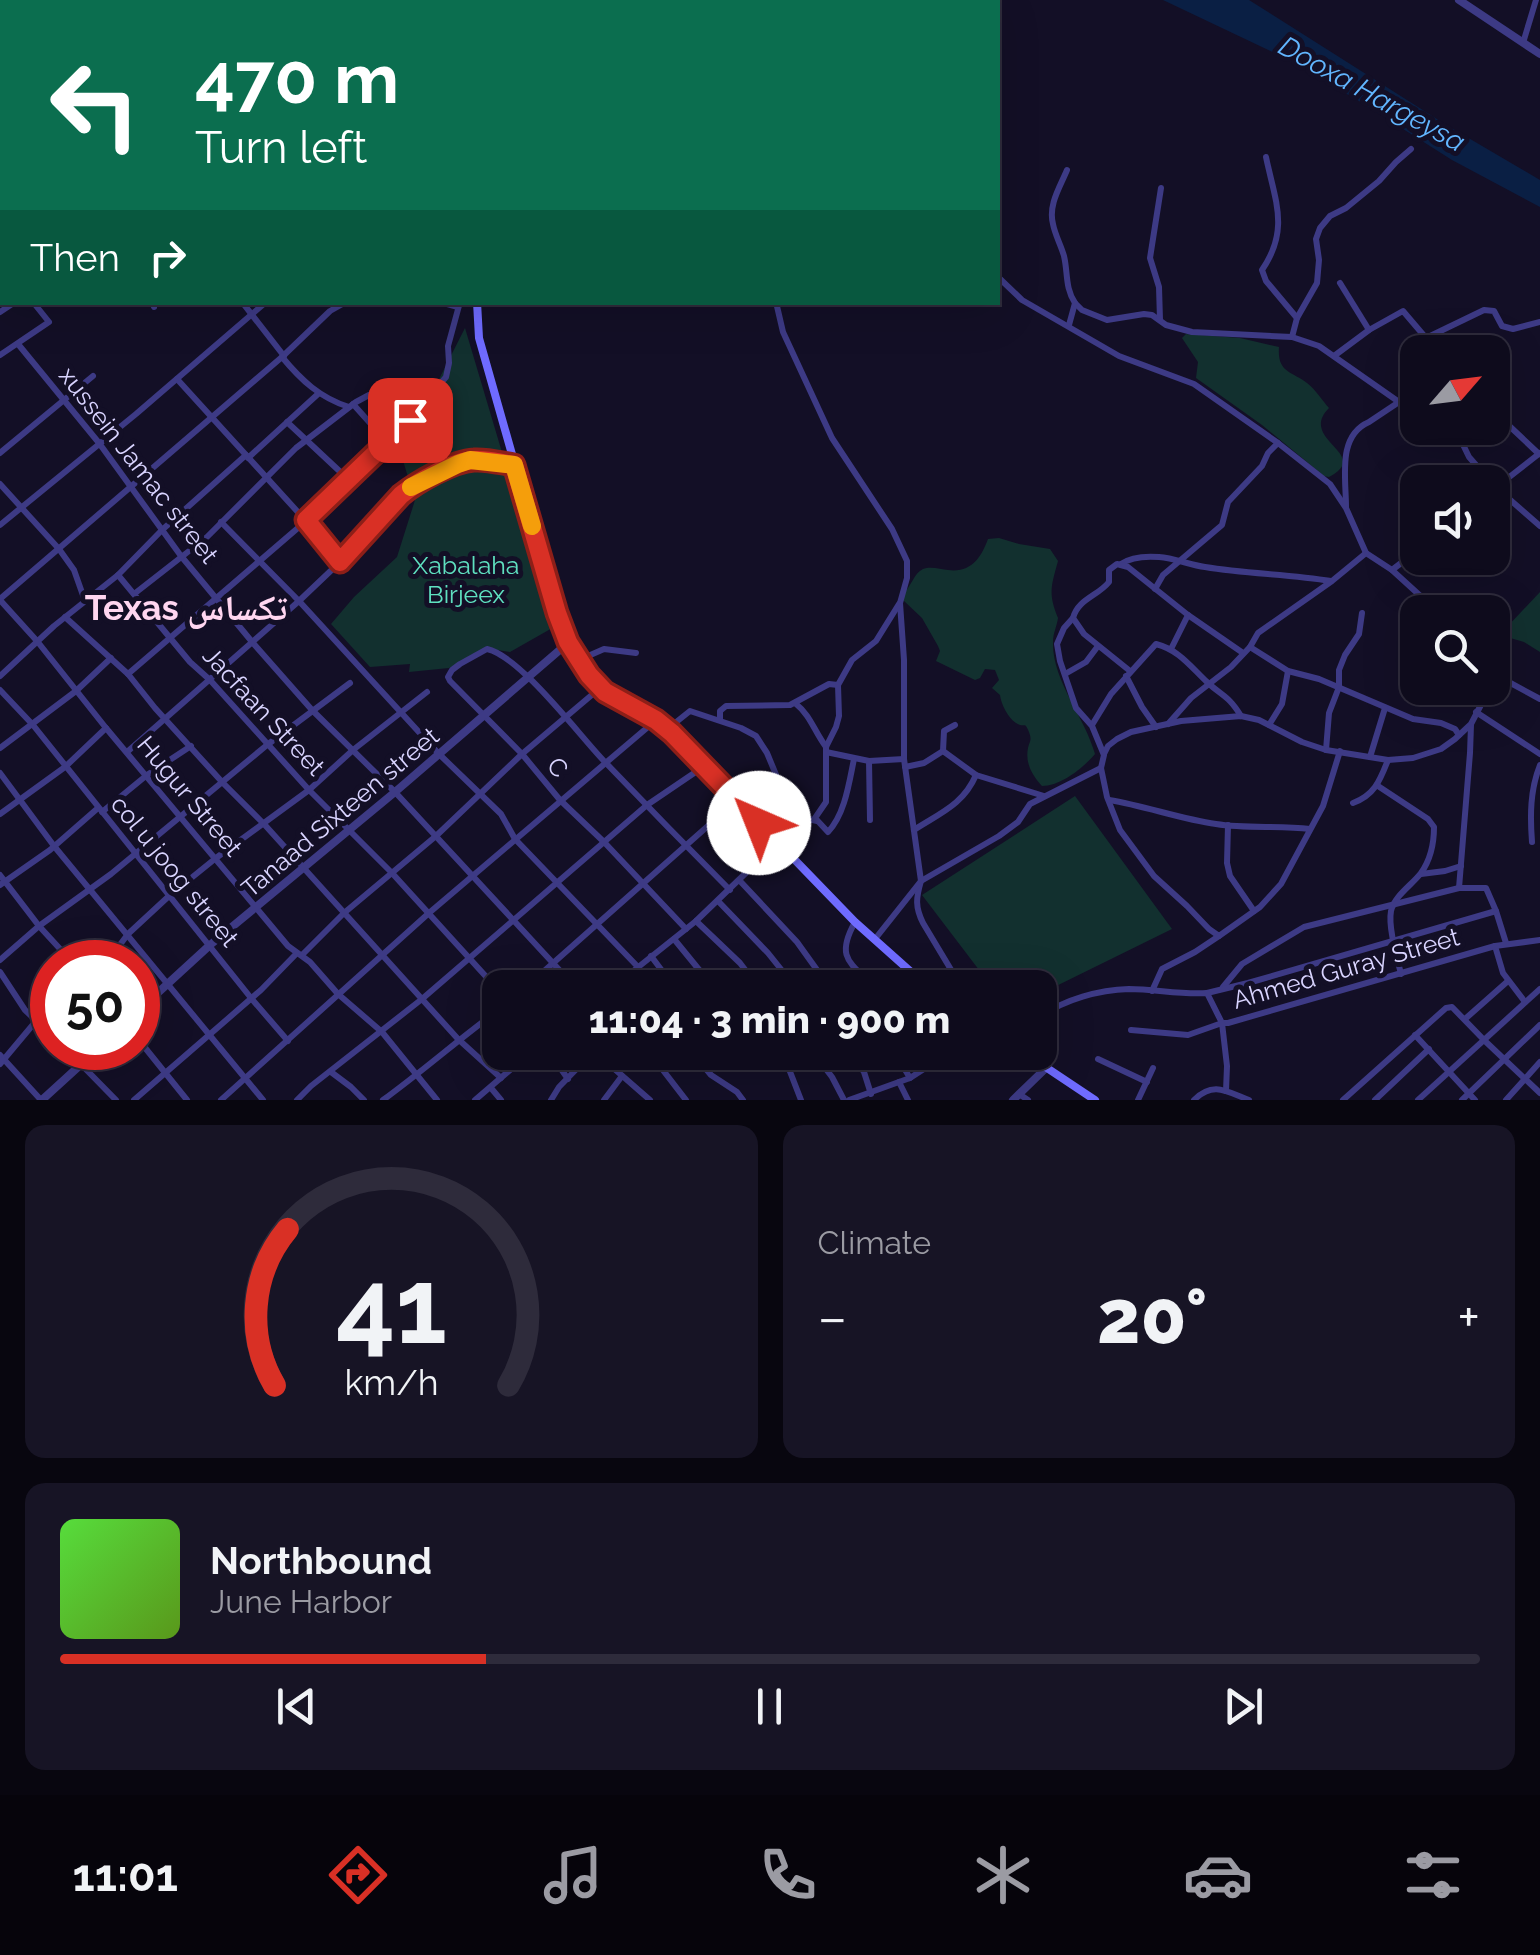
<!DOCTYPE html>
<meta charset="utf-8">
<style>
:root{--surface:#0e0b1c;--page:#171425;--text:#f1f3f6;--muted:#9b9ba3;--line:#2e2b3b;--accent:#d93025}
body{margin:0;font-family:Raleway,"Noto Naskh Arabic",sans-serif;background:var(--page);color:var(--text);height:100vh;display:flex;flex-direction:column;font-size:38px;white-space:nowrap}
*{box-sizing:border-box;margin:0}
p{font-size:32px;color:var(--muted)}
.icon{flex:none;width:55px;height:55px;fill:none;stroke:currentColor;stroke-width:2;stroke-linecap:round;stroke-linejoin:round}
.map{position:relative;height:1100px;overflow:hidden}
.side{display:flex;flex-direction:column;gap:25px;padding:25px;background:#08060f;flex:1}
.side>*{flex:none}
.guide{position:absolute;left:0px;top:0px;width:1000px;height:305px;box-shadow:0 10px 40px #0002,0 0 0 2px var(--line);background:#0b6e4f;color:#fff;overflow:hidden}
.needle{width:65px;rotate:62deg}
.buttons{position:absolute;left:1400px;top:335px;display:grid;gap:20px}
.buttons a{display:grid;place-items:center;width:110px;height:110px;border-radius:20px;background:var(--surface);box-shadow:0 10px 40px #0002,0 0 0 2px var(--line);font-size:50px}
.speed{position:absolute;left:30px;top:940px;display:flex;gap:20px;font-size:50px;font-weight:700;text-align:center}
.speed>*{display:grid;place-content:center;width:130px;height:130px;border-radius:50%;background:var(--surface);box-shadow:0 10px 40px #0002,0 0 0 2px var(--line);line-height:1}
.speed .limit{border:15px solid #d22;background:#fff;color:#111}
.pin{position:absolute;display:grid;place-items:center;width:85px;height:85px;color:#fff;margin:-42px;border-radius:20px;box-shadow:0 5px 15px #0006}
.me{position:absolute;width:110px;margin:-55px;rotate:316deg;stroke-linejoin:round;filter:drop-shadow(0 0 8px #0008)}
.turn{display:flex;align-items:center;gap:35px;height:210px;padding:0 30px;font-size:45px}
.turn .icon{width:130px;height:130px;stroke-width:2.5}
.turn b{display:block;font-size:70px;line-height:85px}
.then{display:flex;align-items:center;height:95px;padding:0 30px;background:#0003;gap:20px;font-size:38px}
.big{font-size:75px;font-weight:800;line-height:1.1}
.side .card{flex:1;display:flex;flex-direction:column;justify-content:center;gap:15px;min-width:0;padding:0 35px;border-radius:20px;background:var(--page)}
.side .dial{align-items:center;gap:0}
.dial svg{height:260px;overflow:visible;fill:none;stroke:var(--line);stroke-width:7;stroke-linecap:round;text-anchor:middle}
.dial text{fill:var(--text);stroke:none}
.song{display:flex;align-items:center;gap:30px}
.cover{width:120px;height:120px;border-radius:15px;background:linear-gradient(135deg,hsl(110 70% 55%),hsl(90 70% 35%))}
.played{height:10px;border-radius:5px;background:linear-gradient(90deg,var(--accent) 30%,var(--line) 30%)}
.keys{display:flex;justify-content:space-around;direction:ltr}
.heat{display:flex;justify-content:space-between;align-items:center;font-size:55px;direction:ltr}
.side .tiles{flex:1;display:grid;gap:25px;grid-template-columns:1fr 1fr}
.card:last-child{grid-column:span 2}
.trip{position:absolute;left:482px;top:970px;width:575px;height:100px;border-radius:20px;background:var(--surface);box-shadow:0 10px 40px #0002,0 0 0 2px var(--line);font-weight:800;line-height:100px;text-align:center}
.menu{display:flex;height:160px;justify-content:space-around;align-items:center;background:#06040b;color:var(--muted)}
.menu .icon{width:70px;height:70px}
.menu .current{color:var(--accent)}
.menu b{font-size:45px;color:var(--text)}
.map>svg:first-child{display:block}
.green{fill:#12302f}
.water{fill:#0a1f44}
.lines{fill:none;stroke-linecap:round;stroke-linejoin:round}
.minor{stroke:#3d3a85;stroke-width:6}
.tertiary{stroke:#3d3a85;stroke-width:8}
.secondary{stroke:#6f6bff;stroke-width:8}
.route-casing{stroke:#8d1f18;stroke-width:25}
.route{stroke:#d93025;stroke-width:18}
.slow{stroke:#f59e0b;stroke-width:18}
.labels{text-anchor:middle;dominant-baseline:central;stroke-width:10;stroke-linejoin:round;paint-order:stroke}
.street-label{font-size:25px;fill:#d9d4ff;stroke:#130f26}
.park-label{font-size:25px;fill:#5fe0c0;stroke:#130f26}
.water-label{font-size:28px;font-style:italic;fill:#62b6ff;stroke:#130f26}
.district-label{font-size:35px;font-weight:bold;fill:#ffd6f0;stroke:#130f26}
</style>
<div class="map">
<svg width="1540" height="1100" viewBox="0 0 1540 1100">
<rect width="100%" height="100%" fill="#130f26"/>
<g class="green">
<polygon points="465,328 554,627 510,652 491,649 449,668 409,672 410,664 370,667 331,624 354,597 397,557 415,500 401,454"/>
<path d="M1186,334L1240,338L1279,347C1277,373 1292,371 1307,383C1315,389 1322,400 1329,408C1297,440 1373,454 1329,477L1324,476L1262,425L1196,378L1198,362L1182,338Z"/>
<path d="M999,538L1019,544L1050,549L1058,561C1051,587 1048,593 1058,618C1057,626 1053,633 1053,642C1052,681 1085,717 1095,754C1083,768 1061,786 1042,786C1032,775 1025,763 1028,748C1030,740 1032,741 1029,732C1024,720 1026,729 1016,723C1008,718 1001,704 1000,695L992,688L999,680L995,670L985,669L980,678L975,680L936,661L940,651L938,646L922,618L903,600V594C911,587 914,573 923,569C930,566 941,569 948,570C971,573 981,558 988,539Z"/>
<polygon points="1540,592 1540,652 1524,642 1493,633 1493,627 1507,627"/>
<polygon points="1075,796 1172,929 1040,994 1040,988 992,987 922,895"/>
</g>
<polygon class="water" points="1163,0 1249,0 1448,126 1540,180 1540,207 1452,160 1359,101 1283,57"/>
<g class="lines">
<g class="minor">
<polyline points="60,0 62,2"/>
<polyline points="168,0 170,2"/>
<polyline points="256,0 263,2"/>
<polyline points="302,0 304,2"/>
<polyline points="382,0 386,2"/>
<polyline points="636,0 637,2"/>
<polyline points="36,2 39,0"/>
<polyline points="206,2 208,0"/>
<polyline points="280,2 282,0"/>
<polyline points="439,2 442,0"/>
<polyline points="839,2 844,0"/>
<polyline points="0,35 2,38"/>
<polyline points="1523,43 1536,0"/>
<polyline points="0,87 2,85"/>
<polyline points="0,148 2,151"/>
<path d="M1266,157C1275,201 1290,229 1262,270L1266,281L1297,318"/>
<path d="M1067,170C1060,187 1048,205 1053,224C1055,235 1061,245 1064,256C1068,273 1065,288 1075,303L1069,325"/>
<polyline points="998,277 1022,300 1119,356 1194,384 1278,443 1330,484 1346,508 1366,553 1392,570 1438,612"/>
<polyline points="1340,283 1369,330"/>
<polyline points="152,302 154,307"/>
<polyline points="242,302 284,356"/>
<polyline points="440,302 458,307"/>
<path d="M776,302L783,332L832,438L892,529L907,561V578L900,603L904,660V759L921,881C916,898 915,907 923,923L962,988"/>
<polyline points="1075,303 1082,310 1107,320 1144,314 1152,315 1166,325 1192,332 1292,337 1319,346 1399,402 1418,404"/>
<polyline points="0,312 15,302"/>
<polyline points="1160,320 1159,287 1150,258 1161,188"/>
<polyline points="1292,337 1297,318 1317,283 1319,260 1316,239 1320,228 1330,216 1346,208 1379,181 1396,162 1411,149"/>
<polyline points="18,344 99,443 181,556 253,643 312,710 395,792 576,988"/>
<polyline points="0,355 49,322 33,302"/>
<polyline points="1334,356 1369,330 1403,311 1426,338 1484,310 1494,311 1502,326 1513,329 1540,322"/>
<path d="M282,357C301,380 320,398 349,407"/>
<polyline points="177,379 306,521 340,562"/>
<polyline points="353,404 387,442"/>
<polyline points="1492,420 1503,420 1539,454"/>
<polyline points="287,422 349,480"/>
<polyline points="1455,428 1469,457 1491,482"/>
<polyline points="0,453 93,376"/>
<polyline points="248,458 318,394"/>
<polyline points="0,484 59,549 74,570 85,601"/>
<polyline points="1492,484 1540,526"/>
<polyline points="1494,489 1540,453"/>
<path d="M1346,507C1346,477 1337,436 1369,422L1399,402"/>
<polyline points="221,522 299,601 439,754 501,814 515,839 638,967"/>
<polyline points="0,525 136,414 266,302"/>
<path d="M1121,564C1131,557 1146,556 1159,557C1174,558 1190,565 1205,567C1247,574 1289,574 1331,581"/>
<polyline points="1392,570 1418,550"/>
<polyline points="118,575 190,662 210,680 309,790 392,873 500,992"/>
<polyline points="1155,589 1163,575 1222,525 1228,502 1262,466 1268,453 1278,443"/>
<polyline points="134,594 207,537 296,448 356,402 369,395 386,391 424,403"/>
<polyline points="0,599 282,357 330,311 346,302"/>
<polyline points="0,600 37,641 106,728 288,946 310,962 338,994 382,1032 437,1100"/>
<polyline points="65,617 128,674 155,708 223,783 264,824 458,1039 501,1078"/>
<polyline points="1073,618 1064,628 1057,644 1060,661 1076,708 1092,726 1104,755 1101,768 1107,797 1120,830 1154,876 1187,906 1209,929 1219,936 1260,907 1281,884 1323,806 1340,751"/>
<polyline points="1250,647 1288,671 1319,679 1413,719 1441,723 1455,729 1459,735"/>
<polyline points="1171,649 1188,615"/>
<polyline points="579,660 604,649 636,653"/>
<path d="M1130,671L1084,634L1073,618C1078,599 1098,596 1109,582V570L1117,564L1128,567L1188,615L1243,653"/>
<polyline points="1492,673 1540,699"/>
<polyline points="128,674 306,521 410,420 446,377 449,363 448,346 460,302"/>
<polyline points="1065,674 1086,662 1098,646"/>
<polyline points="0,676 54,626 118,575 162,530 246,455"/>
<polyline points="1126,676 1142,707 1156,727"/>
<polyline points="0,690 33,725 251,998 288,1041"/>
<path d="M795,703C811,716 813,729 826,747"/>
<polyline points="1476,712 1540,754"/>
<polyline points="720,719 720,711 726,706 790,705 829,684 838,685"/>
<polyline points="1168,724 1191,698 1231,667 1250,647 1258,633 1332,581 1366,553"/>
<path d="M1092,725L1111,694L1156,644C1179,650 1190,666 1207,682C1223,697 1228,695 1241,716"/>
<polyline points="1269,725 1282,704 1288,671"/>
<polyline points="672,733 675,723 690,711 741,728 756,736 767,753 784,794 808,819 817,821"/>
<polyline points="0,748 76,691 111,658"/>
<polyline points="1326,750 1329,713 1339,687 1339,670 1345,655 1359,634 1362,613"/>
<polyline points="943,751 944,731 955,725"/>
<polyline points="127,752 299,601 340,562 405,492 458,463 470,460 514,465"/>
<polyline points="826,752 869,761 904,759"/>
<polyline points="1104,754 1108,746 1117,739 1131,732 1181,721 1241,716 1259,720 1302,742 1326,750 1388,760 1413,758 1441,749 1455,739 1471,724 1484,699 1503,681"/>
<polyline points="1370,757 1385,708"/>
<path d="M854,759C849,783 845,814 828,832L815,818L826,802V747L836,727L839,716L838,685L852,660L876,641L899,604"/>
<polyline points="869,761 870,820"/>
<polyline points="905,767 924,763 943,751 976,775 1044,796"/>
<polyline points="0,773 54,846 263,1100"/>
<path d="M1378,786L1428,819L1434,827C1434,844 1431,859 1421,873C1412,885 1395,895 1391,911C1388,927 1397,957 1401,974"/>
<path d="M1109,800C1146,806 1180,819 1216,824C1247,829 1279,825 1310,829"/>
<path d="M1353,803C1375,795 1380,780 1388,760"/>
<polyline points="102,812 147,775 191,746"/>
<polyline points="0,814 65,767 106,728"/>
<polyline points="1228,825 1227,863 1230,876 1254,911"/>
<path d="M914,830C940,813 963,805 976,775"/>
<path d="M1532,842C1530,816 1530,790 1540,765"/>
<polyline points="1421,874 1445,871 1461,866"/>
<polyline points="0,875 39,926 72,962"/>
<polyline points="740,881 797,942 830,988"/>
<polyline points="0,885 50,850 98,808"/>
<polyline points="1459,888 1470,753 1471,725"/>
<polyline points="718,901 768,953 796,988"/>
<polyline points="696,921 740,963 759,988"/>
<path d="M855,922C835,958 850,962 875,988"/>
<path d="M686,929L604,842L560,800L522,754L450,681L448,677L452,670L460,664L487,649C520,656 579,735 604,761C646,805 688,848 730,890"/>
<polyline points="674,939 714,988"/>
<polyline points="875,939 921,881 999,836 1018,822 1030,804 1101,768"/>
<polyline points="1495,946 1503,973 1525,1002"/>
<polyline points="302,955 344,913 436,836 522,754 600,688"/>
<polyline points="651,956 675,988"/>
<polyline points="0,960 39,926 111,874 267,745 350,683"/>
<polyline points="107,962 128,934 169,896 216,858 309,790 353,750 427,692"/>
<polyline points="0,972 25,1010 52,1036"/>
<polyline points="1223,987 1242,964 1304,927 1459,888 1486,888 1496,911 1506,943"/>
<polyline points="525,988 709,825 740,803"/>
<polyline points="612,988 696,921 777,843"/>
<polyline points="1152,991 1162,969 1195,952 1219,936"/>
<polyline points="1207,993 1248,983 1496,911"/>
<path d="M1040,1017C1065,999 1099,990 1129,989C1155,989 1181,995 1207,993L1222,1023H1228L1495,946L1540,940"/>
<polyline points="1465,1019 1508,981"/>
<polyline points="1131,1030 1188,1035 1222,1023 1227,1066 1226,1091"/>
<polyline points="1415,1035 1475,1100"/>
<polyline points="138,1039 187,1100"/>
<polyline points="65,1048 116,1100"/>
<polyline points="549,1052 568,1079"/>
<polyline points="595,1052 650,1100"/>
<polyline points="649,1052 686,1100"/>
<polyline points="692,1052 711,1075 737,1092 743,1100"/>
<polyline points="739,1052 749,1063 755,1065 770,1052"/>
<polyline points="776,1052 789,1069 801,1100"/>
<polyline points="813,1052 832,1077 844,1100"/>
<polyline points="848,1052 864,1072 871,1094"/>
<polyline points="891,1052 901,1063 910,1078"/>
<polyline points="0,1055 41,1100"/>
<polyline points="1098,1059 1147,1082"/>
<polyline points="0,1064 36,1021 52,1007"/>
<polyline points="331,1072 351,1087 364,1100"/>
<polyline points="899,1082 908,1100"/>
<polyline points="491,1088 501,1100"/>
<polyline points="1019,1094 1028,1100"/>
<polyline points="134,1100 261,990 297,953"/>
<polyline points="221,1100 429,913 655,721"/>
<polyline points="297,1100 311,1086 422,999 647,805 703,767"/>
<path d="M383,1100C423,1071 460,1038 500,1009"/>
<polyline points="475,1100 531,1052"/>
<polyline points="551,1100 559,1087 593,1052"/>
<polyline points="604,1100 622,1076"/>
<polyline points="849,1100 910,1078 950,1052"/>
<polyline points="1138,1100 1153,1068"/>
<path d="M1194,1100C1213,1081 1226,1091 1249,1100"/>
<polyline points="1343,1100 1446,1008 1452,1007 1485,1041 1540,1093"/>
<polyline points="1375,1100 1429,1049"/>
<polyline points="1418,1100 1540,989"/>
<polyline points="1462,1100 1540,1025"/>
<polyline points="1506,1100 1540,1062"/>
</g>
<g class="tertiary">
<polyline points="1459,0 1540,54"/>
<polyline points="138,1011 210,945 395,792 569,642"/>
<polyline points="42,1100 99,1048"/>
<polyline points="1013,1100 1045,1069"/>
</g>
<g class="secondary">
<polyline points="788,0 788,2"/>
<path d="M477,302L479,338L557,613C568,640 580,675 605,693C627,707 651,717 672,733L855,922L929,988"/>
<polyline points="1023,1052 1095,1100"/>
</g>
</g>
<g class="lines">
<g class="route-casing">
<path id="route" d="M410,420L306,520L340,562L401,495C417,482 453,461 474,460C487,459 501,463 514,465L557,613L568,642L589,675L605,692L656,720L672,733L759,823"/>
</g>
<use href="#route" class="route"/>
<polyline class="slow" points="411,487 458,464 470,460 514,465 532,526"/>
</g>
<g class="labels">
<g class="street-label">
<text transform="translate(139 465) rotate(52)">xussein Jamac street</text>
<text transform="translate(264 711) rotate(47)">Jacfaan Street</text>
<text transform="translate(558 767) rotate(50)">C</text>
<text transform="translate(190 796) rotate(50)">Hugur Street</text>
<text transform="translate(340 812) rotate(-40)">Tanaad Sixteen street</text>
<text transform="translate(175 871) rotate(51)">col u joog street</text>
<text transform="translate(1346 968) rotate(-16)">Ahmed Guray Street</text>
</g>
<g class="park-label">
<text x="466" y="565">Xabalaha<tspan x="466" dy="29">Birjeex</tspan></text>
</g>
<g class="water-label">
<text transform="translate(1372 94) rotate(29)">Dooxa Hargeysa</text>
</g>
<g class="district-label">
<text x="186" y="607">Texas تكساس</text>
</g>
</g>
</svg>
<div class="buttons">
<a><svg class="needle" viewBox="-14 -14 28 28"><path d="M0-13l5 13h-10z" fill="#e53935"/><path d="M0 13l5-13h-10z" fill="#9b9ba3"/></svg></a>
<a><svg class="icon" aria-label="sound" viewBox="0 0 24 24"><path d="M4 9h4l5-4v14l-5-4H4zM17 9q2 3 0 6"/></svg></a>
<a><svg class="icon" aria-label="search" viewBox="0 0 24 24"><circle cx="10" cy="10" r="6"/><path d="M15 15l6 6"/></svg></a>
</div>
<div class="speed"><div class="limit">50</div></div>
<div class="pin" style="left:410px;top:420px;background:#d93025"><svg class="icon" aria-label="arrive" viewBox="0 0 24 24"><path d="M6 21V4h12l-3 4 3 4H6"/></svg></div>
<svg class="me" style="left:759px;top:823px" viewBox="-20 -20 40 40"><circle r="19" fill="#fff"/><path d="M0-13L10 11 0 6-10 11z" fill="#d93025"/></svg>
<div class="trip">11:04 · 3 min · 900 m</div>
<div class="guide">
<div class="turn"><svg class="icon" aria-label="left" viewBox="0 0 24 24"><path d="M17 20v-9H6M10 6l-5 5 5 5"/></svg><div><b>470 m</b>Turn left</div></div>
<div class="then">Then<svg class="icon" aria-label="right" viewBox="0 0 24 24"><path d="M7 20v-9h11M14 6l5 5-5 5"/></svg></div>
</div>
</div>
<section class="side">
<div class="tiles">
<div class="card dial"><svg viewBox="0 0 100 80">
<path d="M14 69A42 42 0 1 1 86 69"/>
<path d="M14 69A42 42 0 0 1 18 21" stroke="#d93025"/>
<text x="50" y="56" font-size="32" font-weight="700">41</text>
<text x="50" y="72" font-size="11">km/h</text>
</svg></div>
<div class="card"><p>Climate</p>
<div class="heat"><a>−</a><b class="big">20°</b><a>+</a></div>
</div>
<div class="card">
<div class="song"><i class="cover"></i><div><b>Northbound</b><p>June Harbor</p></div></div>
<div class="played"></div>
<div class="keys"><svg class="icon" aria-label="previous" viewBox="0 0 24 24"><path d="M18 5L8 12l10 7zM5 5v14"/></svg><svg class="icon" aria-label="pause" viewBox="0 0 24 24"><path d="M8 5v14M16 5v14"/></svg><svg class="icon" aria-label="next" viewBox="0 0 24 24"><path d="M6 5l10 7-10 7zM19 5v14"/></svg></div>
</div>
</div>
</section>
<nav class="menu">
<b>11:01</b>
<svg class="icon current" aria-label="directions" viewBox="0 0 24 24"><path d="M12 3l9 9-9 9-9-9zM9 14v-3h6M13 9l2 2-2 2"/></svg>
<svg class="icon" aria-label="music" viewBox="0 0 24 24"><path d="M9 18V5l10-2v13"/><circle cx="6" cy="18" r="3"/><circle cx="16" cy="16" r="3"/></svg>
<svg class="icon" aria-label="phone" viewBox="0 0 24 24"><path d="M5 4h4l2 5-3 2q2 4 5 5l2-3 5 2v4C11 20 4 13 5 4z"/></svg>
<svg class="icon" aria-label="climate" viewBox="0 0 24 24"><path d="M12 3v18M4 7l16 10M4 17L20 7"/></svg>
<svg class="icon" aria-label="car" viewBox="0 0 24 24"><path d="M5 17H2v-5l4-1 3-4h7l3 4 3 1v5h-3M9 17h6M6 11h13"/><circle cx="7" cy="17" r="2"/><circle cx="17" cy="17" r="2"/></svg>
<svg class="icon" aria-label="filters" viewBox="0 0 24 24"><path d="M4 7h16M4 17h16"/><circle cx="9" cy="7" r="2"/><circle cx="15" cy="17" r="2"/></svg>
</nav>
